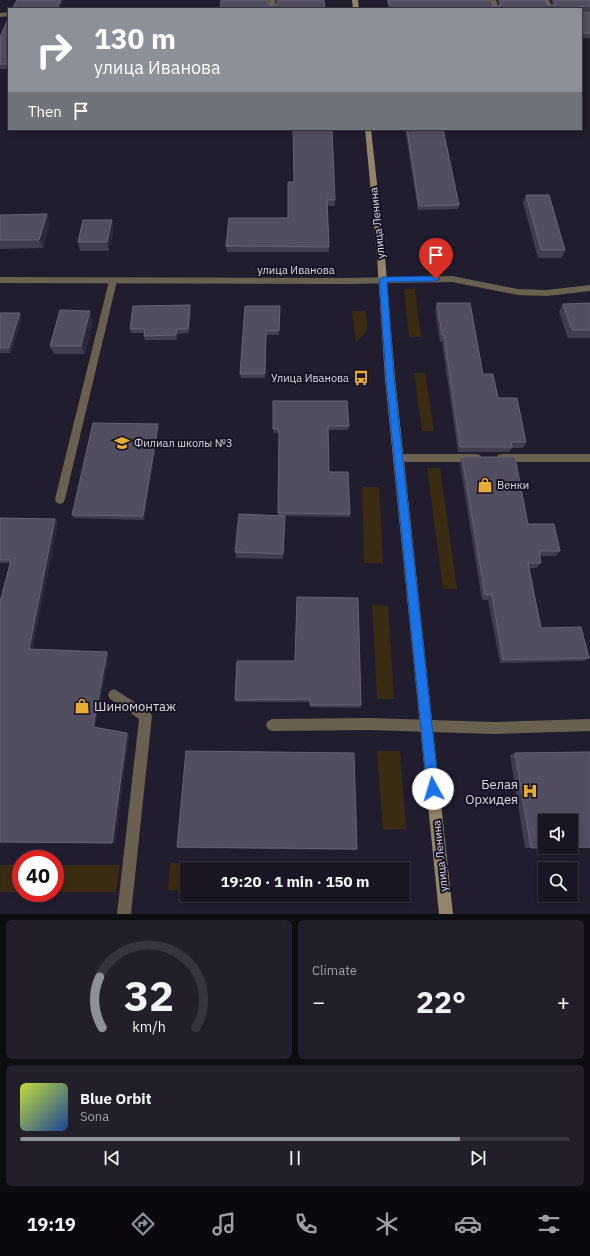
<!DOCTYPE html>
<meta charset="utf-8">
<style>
:root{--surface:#191522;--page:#221e2a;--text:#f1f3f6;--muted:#9f9fa5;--line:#373440;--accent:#8c9099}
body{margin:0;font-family:"IBM Plex Sans",sans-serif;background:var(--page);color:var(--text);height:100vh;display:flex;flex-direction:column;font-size:15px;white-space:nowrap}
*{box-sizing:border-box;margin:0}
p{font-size:13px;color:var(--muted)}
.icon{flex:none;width:22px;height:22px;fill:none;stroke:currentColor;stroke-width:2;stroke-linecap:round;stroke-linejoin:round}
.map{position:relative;height:914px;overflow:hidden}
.side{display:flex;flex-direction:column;gap:6px;padding:6px;background:#0e0c13;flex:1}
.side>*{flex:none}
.guide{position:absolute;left:8px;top:8px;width:574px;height:122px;border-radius:0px;box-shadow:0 2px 6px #0003,0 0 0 1px var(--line);background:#8c9099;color:#fff;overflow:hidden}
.fabs{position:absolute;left:538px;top:814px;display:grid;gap:8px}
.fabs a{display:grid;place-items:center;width:40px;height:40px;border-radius:0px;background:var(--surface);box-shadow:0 2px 6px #0003,0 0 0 1px var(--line);font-size:20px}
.speed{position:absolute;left:12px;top:850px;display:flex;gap:8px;font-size:20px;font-weight:700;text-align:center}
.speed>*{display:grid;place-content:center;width:52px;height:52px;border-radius:50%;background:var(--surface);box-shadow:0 2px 6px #0003,0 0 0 1px var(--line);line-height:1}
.speed .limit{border:6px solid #d22;background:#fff;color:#111}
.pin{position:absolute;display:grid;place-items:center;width:34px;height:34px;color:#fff;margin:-41px -17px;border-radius:50% 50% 50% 0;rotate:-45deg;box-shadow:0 0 4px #0007}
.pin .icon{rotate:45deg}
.me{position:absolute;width:44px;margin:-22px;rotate:354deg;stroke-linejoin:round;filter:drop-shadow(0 0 3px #0008)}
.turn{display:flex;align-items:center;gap:14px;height:84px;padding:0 20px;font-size:18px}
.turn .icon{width:52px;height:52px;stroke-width:2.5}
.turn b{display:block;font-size:28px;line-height:34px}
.then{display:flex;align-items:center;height:38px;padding:0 20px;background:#0003;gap:8px;font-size:15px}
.big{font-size:30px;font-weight:700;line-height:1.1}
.side .widget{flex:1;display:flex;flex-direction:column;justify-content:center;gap:6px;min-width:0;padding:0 14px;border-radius:6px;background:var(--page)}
.side .dial{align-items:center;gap:0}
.dial svg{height:104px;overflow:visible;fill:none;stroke:var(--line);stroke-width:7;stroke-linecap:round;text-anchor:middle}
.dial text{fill:var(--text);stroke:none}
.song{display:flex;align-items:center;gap:12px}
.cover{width:48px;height:48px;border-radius:6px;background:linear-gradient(135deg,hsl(70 70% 55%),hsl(220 70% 35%))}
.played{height:4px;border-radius:2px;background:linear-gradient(90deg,var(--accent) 80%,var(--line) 80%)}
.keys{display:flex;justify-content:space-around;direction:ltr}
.heat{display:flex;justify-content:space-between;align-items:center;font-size:22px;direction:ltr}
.side .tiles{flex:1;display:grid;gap:6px;grid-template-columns:1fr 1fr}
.widget:last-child{grid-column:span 2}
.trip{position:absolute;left:180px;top:862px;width:230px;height:40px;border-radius:0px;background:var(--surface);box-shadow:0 2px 6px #0003,0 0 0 1px var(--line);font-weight:700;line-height:40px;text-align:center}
.tabs{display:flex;height:64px;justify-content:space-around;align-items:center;background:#0a080e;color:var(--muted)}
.tabs .icon{width:28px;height:28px}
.tabs .on{color:var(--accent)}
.tabs b{font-size:18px;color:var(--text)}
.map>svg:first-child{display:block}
.green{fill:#3a2c12}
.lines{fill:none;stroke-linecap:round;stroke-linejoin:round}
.lane{fill:#6a604f;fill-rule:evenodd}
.street{fill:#6a604f;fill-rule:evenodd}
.secondary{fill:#94856a;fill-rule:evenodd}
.wall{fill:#413c4e}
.shaded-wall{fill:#2d283b}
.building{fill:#524d5f;stroke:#676374;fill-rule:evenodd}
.route{fill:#1a73e8;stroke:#114b97}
.labels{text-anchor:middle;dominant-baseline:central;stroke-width:4;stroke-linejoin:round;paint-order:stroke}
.street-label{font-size:11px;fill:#dddae6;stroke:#181324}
.poi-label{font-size:11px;fill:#dddae6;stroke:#181324;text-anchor:start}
.near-poi-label{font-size:13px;fill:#dddae6;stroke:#181324;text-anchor:start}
</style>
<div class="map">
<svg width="590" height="914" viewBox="0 0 590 914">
<rect width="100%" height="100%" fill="#211c2e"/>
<g class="green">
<polygon points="404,289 415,289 421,337 409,337"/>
<polygon points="352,311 366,311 367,329 356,343"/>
<polygon points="414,373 425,373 434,431 422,431"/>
<polygon points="427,468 440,468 457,589 443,589"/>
<polygon points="362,487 379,487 383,563 364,563"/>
<polygon points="372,604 388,606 394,699 377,699"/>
<polygon points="377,751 400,751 406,829 383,830"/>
<polygon points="170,863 351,865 352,869 187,869 187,890 168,890"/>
<rect x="0" y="865" width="21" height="27"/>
<polygon points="55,865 120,865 116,892 55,892"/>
</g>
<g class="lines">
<g class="lane">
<polygon points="269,0 275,0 276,9 270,9"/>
<polygon points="490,0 496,0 499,9 493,9"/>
<polygon points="543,0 549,0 553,9 547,9"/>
<polygon points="113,278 117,281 65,499 64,502 60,504 56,502 55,499 109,281"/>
<polygon points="400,454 476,454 480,455 481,458 480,461 476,462 400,462 396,461 395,458 396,455"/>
<polygon points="502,454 590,454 590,462 502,462 498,461 497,458 498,455"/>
<polygon points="114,689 150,712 152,716 131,914 117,914 139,719 110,699 108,695 110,691"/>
<polygon points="369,718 495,722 590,719 590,731 495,734 369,730 272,731 268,729 266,725 268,721 272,719"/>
</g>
<g class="street">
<polygon points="9,12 9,16 0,17 0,13"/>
<polygon points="452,276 518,289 547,290 590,285 590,291 547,296 518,295 452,282 346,284 0,283 0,277 346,278"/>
</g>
<g class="secondary">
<polygon points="352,0 358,0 359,9 353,9"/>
<polygon points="365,129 371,129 385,257 395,378 453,914 439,914 385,378 377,257"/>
</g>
</g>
<g class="wall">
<polygon points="387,0 491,0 493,6 499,5 497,0 545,0 547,5 553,5 551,0 590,0 590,11 581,11 581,12 590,12 590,38 581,38 581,9 389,9"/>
<polygon points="9,17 9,69 0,69 0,37"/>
<polygon points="405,129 443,129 459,205 458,209 418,210"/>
<polygon points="294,182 335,200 335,206 327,206 329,247 329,252 227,252 226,246 288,218"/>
<polygon points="526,195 565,250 562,258 538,258 523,203"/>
<polygon points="0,215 50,223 43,248 0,249"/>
<polygon points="114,229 109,251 80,251 78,242"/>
<polygon points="437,303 483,374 526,442 523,448 512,448 509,452 458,452 442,342 440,342 435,310"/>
<polygon points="590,303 590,338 568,338 559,312 563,304"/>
<polygon points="245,306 280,310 279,335 266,335 265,378 241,378 240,374"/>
<polygon points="191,309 189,333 178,334 177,340 145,340 144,336 144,333 131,333 130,329"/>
<polygon points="0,313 22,318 11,353 0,353"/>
<polygon points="93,319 85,354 54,354 50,346"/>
<polygon points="273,401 349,426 348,430 328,430 329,472 350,514 350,517 285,516 283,559 236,558 235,552 278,516 279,433 273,433"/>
<polygon points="159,428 144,520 75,518 72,515"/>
<polygon points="462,457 528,524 560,551 556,556 540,556 541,563 537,568 529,568 541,628 589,658 584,661 500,663 488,600 482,600 460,464"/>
<polygon points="0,518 55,519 58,522 32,649 107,652 109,655 95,727 129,734 115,843 0,842 0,602 11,563 0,563"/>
<polygon points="237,661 361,705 360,708 310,707 310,702 236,702 235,700"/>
<polygon points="590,752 590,848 525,848 510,755 515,753"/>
<polygon points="177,847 357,849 356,850 180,848"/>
</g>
<g class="shaded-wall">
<polygon points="61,0 64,0 60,9 57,9"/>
<polygon points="47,214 50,223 43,248 39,240"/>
<polygon points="112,220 114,229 109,251 107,242"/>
<polygon points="190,305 191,309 189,333 188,329"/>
<polygon points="90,311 93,319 85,354 81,346"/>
<polygon points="20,313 22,318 11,353 9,348"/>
<polygon points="177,329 178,334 177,340 176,335"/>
<polygon points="158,424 159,428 144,520 143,516"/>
<polygon points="285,516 285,522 283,559 283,554"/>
<polygon points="55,519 58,522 31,652 29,649"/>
<polygon points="107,652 109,655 95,728 93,727"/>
<polygon points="127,733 129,734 115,843 112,843"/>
</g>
<g class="building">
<polygon points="17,0 61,0 57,9 12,9"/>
<polygon points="221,0 268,0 269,5 277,5 277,0 324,0 325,9 220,9"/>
<polygon points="388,0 491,0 493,6 501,5 500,0 545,0 547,5 556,5 554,0 590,0 590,6 581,6 581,12 590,12 590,33 581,33 581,9 390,9"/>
<polygon points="9,17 9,64 0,64 0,37"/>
<polygon points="293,129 332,129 335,200 327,200 329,247 226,246 229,218 288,218 288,182 294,182"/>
<polygon points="407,129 443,129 459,205 419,206"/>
<polygon points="526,195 549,195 565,250 541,250"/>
<polygon points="47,214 39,240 0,240 0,215"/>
<polygon points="83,220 112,220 107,242 78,242"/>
<polygon points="437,303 470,303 483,374 493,374 498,398 517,398 526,442 511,442 512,447 460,447 444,335 442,335"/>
<polygon points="590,303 590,330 572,330 563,304"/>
<polygon points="190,305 188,329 177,329 176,335 144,336 145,329 130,329 133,306"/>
<polygon points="245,306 280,306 279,331 266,331 265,374 240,374"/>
<polygon points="60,310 90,311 81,346 50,346"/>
<polygon points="0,313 20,313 9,348 0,348"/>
<polygon points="273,401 347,401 349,426 328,426 329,472 348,472 350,514 278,513 279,429 273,429"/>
<polygon points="93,423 158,424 143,516 72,515"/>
<polygon points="462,457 515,457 528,524 554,524 560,551 539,551 541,563 528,563 541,628 581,627 589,658 503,660 492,595 485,595"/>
<polygon points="239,514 285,516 283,554 235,552"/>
<polygon points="0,518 55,519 29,649 107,652 93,727 127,733 112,843 0,842 0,602 11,560 0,560"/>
<polygon points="297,597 358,598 361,705 310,705 310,699 235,700 237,661 295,661"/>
<polygon points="186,751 354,753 357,849 177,847"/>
<path d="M590,752V847L531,848L515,753ZM545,821H571V847H545Z"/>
</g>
<polygon class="route" points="436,276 440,279 436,281 387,282 394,378 439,789 437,793 433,795 428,793 427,789 386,378 379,279 383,277"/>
<defs>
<g id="bus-bare" transform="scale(1.2)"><path d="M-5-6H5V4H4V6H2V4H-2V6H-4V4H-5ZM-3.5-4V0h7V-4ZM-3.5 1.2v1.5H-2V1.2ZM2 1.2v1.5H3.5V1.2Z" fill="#e6ac36" stroke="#181324" stroke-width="2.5" paint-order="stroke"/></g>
<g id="school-bare" transform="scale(1.2)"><path d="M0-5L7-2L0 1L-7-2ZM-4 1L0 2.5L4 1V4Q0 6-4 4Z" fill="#e6ac36" stroke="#181324" stroke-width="2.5" paint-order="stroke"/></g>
<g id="shop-bare" transform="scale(1.2)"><path d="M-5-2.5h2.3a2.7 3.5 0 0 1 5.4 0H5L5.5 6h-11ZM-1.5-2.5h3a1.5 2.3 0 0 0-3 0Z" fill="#e6ac36" stroke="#181324" stroke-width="2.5" paint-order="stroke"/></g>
<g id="hospital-bare" transform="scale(1.2)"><path d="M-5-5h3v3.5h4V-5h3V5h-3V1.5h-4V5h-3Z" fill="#e6ac36" stroke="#181324" stroke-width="2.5" paint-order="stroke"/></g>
</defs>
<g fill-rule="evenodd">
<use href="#bus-bare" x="361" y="378"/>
<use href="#school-bare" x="122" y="443"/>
<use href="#shop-bare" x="485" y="485"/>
<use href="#shop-bare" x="82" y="706"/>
<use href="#hospital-bare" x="530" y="791"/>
</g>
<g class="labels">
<g class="street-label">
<text transform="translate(377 223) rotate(-96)">улица Ленина</text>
<text x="296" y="270">улица Иванова</text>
<text transform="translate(440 856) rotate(-96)">улица Ленина</text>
</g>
<g class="poi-label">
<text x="349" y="378" text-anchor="end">Улица Иванова</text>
<text x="134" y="443">Филиал школы №3</text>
<text x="497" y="485">Венки</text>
</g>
<g class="near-poi-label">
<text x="94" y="706">Шиномонтаж</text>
<text x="518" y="784" text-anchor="end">Белая<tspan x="518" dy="15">Орхидея</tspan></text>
</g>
</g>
</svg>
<div class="fabs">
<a><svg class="icon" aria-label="sound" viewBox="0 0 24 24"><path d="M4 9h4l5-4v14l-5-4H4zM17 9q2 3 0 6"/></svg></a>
<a><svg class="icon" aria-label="search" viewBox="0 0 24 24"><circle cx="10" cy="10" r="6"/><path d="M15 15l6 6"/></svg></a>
</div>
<div class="speed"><div class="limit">40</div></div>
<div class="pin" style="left:436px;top:279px;background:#d93025"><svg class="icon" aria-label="arrive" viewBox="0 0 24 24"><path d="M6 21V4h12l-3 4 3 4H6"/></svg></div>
<svg class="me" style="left:433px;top:789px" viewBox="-20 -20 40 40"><circle r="19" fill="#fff"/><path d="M0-13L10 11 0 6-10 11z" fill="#1a73e8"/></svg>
<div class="trip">19:20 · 1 min · 150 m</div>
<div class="guide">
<div class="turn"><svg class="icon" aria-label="right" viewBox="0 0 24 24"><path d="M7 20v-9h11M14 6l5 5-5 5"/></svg><div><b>130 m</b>улица Иванова</div></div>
<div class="then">Then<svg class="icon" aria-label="arrive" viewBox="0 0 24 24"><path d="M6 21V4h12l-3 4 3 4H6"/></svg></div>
</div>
</div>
<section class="side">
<div class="tiles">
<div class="widget dial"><svg viewBox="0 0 100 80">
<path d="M14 69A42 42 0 1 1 86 69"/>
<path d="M14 69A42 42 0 0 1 12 30" stroke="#8c9099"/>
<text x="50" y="56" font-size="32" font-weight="700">32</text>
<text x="50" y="72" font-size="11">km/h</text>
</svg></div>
<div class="widget"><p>Climate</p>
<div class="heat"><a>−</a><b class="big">22°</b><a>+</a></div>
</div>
<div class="widget">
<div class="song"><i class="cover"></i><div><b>Blue Orbit</b><p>Sona</p></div></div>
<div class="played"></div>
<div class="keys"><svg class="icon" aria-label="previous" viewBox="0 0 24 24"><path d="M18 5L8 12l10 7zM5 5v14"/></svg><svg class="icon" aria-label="pause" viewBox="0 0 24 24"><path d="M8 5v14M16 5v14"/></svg><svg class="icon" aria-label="next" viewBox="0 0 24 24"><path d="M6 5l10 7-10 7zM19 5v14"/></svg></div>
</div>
</div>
</section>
<nav class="tabs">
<b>19:19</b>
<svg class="icon on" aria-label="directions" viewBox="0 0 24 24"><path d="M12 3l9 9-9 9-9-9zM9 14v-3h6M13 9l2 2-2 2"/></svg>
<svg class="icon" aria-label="music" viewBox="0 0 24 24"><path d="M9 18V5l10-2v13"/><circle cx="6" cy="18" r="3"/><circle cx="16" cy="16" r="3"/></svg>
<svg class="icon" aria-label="phone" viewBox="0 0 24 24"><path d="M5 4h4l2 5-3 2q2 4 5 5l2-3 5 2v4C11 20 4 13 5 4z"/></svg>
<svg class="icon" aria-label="climate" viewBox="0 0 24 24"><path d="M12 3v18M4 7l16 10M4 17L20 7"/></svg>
<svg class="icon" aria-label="car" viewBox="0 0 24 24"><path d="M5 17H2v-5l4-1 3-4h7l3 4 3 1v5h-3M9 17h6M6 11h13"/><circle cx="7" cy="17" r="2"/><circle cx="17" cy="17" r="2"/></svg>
<svg class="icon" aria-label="filters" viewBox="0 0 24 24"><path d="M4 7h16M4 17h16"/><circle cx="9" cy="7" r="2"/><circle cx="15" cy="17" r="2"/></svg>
</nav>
